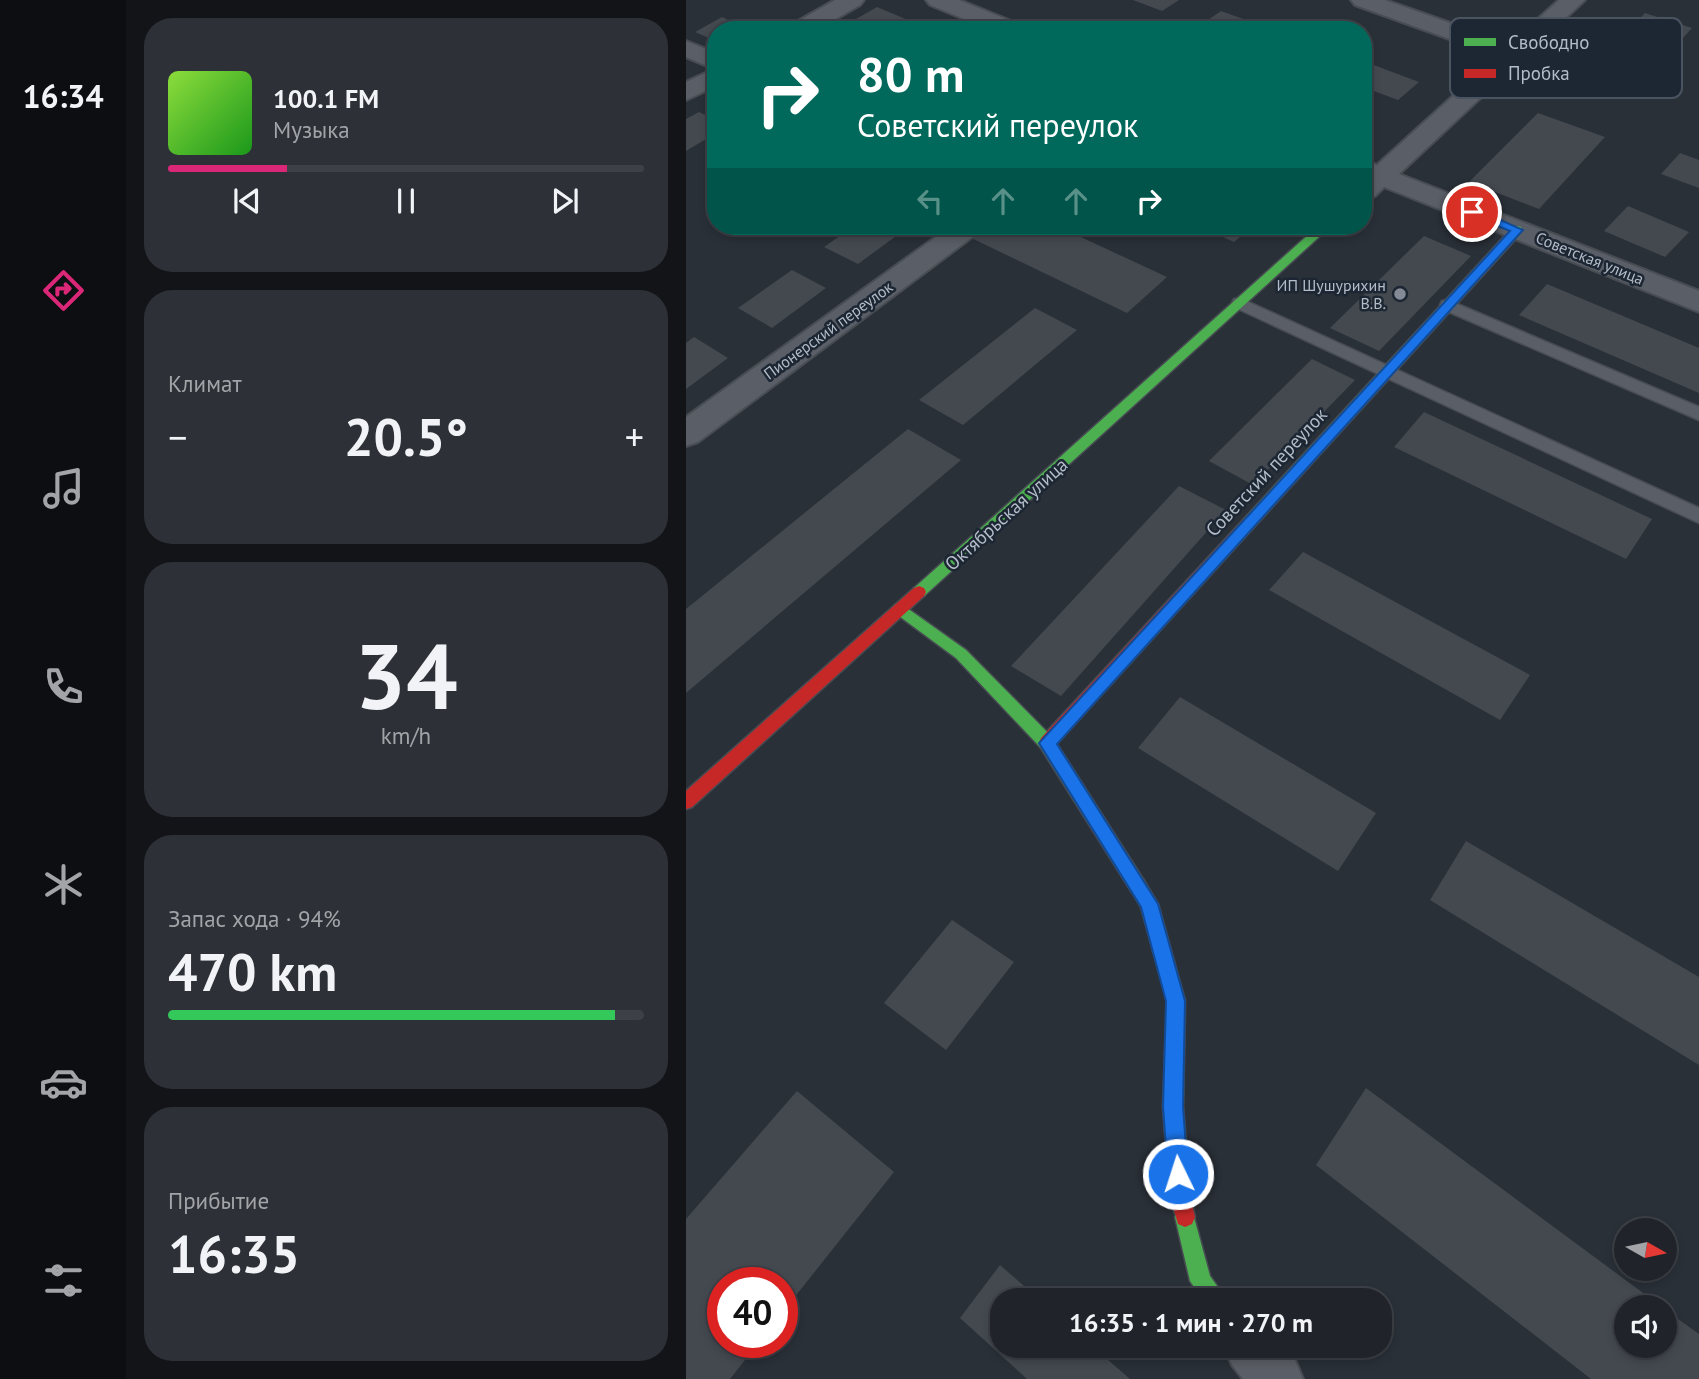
<!DOCTYPE html>
<html lang="ru">
<meta charset="utf-8">
<style>
:root{--surface:#20242a;--page:#2d3036;--text:#f1f3f6;--muted:#a2a4a8;--line:#3d4147;--accent:#db2777}
body{margin:0;font-family:"PT Sans",sans-serif;background:var(--page);color:var(--text);height:100vh;display:flex;flex-direction:column;font-size:26px;white-space:nowrap}
*{box-sizing:border-box;margin:0}
p{font-size:23px;color:var(--muted)}
.icon{flex:none;width:38px;height:38px;fill:none;stroke:currentColor;stroke-width:2;stroke-linecap:round;stroke-linejoin:round}
.map{position:relative;flex:1;overflow:hidden}
.drawer{display:flex;flex-direction:column;gap:18px;padding:18px;background:#121417;width:560px}
.drawer>*{flex:none}
.hud{position:absolute;left:21px;top:21px;width:665px;height:214px;border-radius:28px;box-shadow:0 4px 10px #0003,0 0 0 2px var(--line);background:#00695c;color:#fff;overflow:hidden}
.needle{width:46px;rotate:99deg}
.tools{position:absolute;left:928px;top:1218px;display:grid;gap:14px}
.tools a{display:grid;place-items:center;width:63px;height:63px;border-radius:50%;background:var(--surface);box-shadow:0 4px 10px #0003,0 0 0 2px var(--line);font-size:35px}
.speed{position:absolute;left:21px;top:1267px;display:flex;gap:14px;font-size:35px;font-weight:700;text-align:center}
.speed>*{display:grid;place-content:center;width:91px;height:91px;border-radius:50%;background:var(--surface);box-shadow:0 4px 10px #0003,0 0 0 2px var(--line);line-height:1}
.speed .limit{border:10px solid #d22;background:#fff;color:#111}
.pin{position:absolute;display:grid;place-items:center;width:60px;height:60px;color:#fff;margin:-30px;border:4px solid #fff;border-radius:50%;box-shadow:0 2px 7px #0007}
.me{position:absolute;width:77px;margin:-38px;rotate:356deg;stroke-linejoin:round;filter:drop-shadow(0 0 5px #0008)}
.turn{display:flex;align-items:center;gap:24px;height:147px;padding:0 35px;font-size:32px}
.turn .icon{width:91px;height:91px;stroke-width:2.5}
.turn b{display:block;font-size:49px;line-height:60px}
.lanes{display:flex;align-items:center;height:66px;padding:0 35px;background:#0003;justify-content:center;gap:35px;direction:ltr}
.lanes .off{opacity:.35}
.big{font-size:52px;font-weight:600;line-height:1.1}
.drawer .tile{flex:1;display:flex;flex-direction:column;justify-content:center;gap:10px;min-width:0;padding:0 24px;border-radius:28px;background:var(--page)}
.drawer .dial{align-items:center;gap:0}
.dial b{font-size:91px;line-height:1}
.song{display:flex;align-items:center;gap:21px}
.cover{width:84px;height:84px;border-radius:10px;background:linear-gradient(135deg,hsl(90 70% 55%),hsl(120 70% 35%))}
.played{height:7px;border-radius:4px;background:linear-gradient(90deg,var(--accent) 25%,var(--line) 25%)}
.keys{display:flex;justify-content:space-around;direction:ltr}
.heat{display:flex;justify-content:space-between;align-items:center;font-size:38px;direction:ltr}
.charge{height:10px;border-radius:5px;background:linear-gradient(90deg,#34c759 94%,var(--line) 0)}
.trip{position:absolute;left:304px;top:1288px;width:402px;height:70px;border-radius:28px;background:var(--surface);box-shadow:0 4px 10px #0003,0 0 0 2px var(--line);font-weight:600;line-height:70px;text-align:center}
main{display:flex;flex:1;min-height:0}
.dock{display:flex;flex-direction:column;width:126px;justify-content:space-around;align-items:center;background:#0d0e11;color:var(--muted)}
.dock .icon{width:49px;height:49px}
.dock .active{color:var(--accent)}
.dock b{font-size:32px;color:var(--text)}
.map>svg:first-child{display:block}
.building{fill:#444950}
.lines{fill:none;stroke-linecap:round;stroke-linejoin:round}
.lane-casing{stroke:#484c53;stroke-width:3}
.street-casing{stroke:#484c53;stroke-width:4}
.fast-casing{stroke:#484c53;stroke-width:3}
.jam-casing{stroke:#484c53;stroke-width:3}
.lane{fill:#5a5e66;fill-rule:evenodd}
.street{fill:#5a5e66;fill-rule:evenodd}
.fast{fill:#4caf50;fill-rule:evenodd}
.jam{fill:#c62828;fill-rule:evenodd}
.route{fill:#1a73e8;stroke:#114b97;stroke-width:2}
.poi-dot{fill:#848b96;stroke:#1d2633;stroke-width:2.5}
.labels{text-anchor:middle;dominant-baseline:central;stroke-width:5;stroke-linejoin:round;paint-order:stroke}
.far-street-label{font-size:16px;fill:#b4bcc9;stroke:#1d2633}
.far-poi-label{font-size:16px;fill:#b4bcc9;stroke:#1d2633;text-anchor:end}
.street-label{font-size:19px;fill:#b4bcc9;stroke:#1d2633}
.key{fill:#1d2633;stroke:#4a5360;stroke-width:2}
.key-label{font-size:19px;fill:#b4bcc9}
</style>
<main>
<nav class="dock">
<b>16:34</b>
<svg class="icon active" aria-label="directions" viewBox="0 0 24 24"><path d="M12 3l9 9-9 9-9-9zM9 14v-3h6M13 9l2 2-2 2"/></svg>
<svg class="icon" aria-label="music" viewBox="0 0 24 24"><path d="M9 18V5l10-2v13"/><circle cx="6" cy="18" r="3"/><circle cx="16" cy="16" r="3"/></svg>
<svg class="icon" aria-label="phone" viewBox="0 0 24 24"><path d="M5 4h4l2 5-3 2q2 4 5 5l2-3 5 2v4C11 20 4 13 5 4z"/></svg>
<svg class="icon" aria-label="climate" viewBox="0 0 24 24"><path d="M12 3v18M4 7l16 10M4 17L20 7"/></svg>
<svg class="icon" aria-label="car" viewBox="0 0 24 24"><path d="M5 17H2v-5l4-1 3-4h7l3 4 3 1v5h-3M9 17h6M6 11h13"/><circle cx="7" cy="17" r="2"/><circle cx="17" cy="17" r="2"/></svg>
<svg class="icon" aria-label="filters" viewBox="0 0 24 24"><path d="M4 7h16M4 17h16"/><circle cx="9" cy="7" r="2"/><circle cx="15" cy="17" r="2"/></svg>
</nav>
<section class="drawer">
<div class="tile">
<div class="song"><i class="cover"></i><div><b>100.1 FM</b><p>Музыка</p></div></div>
<div class="played"></div>
<div class="keys"><svg class="icon" aria-label="previous" viewBox="0 0 24 24"><path d="M18 5L8 12l10 7zM5 5v14"/></svg><svg class="icon" aria-label="pause" viewBox="0 0 24 24"><path d="M8 5v14M16 5v14"/></svg><svg class="icon" aria-label="next" viewBox="0 0 24 24"><path d="M6 5l10 7-10 7zM19 5v14"/></svg></div>
</div>
<div class="tile"><p>Климат</p>
<div class="heat"><a>−</a><b class="big">20.5°</b><a>+</a></div>
</div>
<div class="tile dial"><b>34</b><p>km/h</p></div>
<div class="tile"><p>Запас хода · 94%</p><b class="big">470 km</b><div class="charge"></div></div>
<div class="tile"><p>Прибытие</p><b class="big">16:35</b></div>
</section>
<div class="map">
<svg width="1013" height="1379" viewBox="0 0 1013 1379">
<rect width="100%" height="100%" fill="#2a3038"/>
<g class="building">
<polygon points="447,0 493,0 476,11"/>
<polygon points="191,7 241,28 178,30 163,23"/>
<polygon points="535,11 585,29 585,30 520,30 512,27"/>
<polygon points="959,13 1006,28 956,83 908,67"/>
<polygon points="36,17 63,30 30,30 30,41 9,32"/>
<polygon points="677,61 733,82 712,100 677,87"/>
<polygon points="13,112 30,120 30,133 0,151 0,119"/>
<polygon points="852,113 919,137 853,209 783,182"/>
<polygon points="994,153 1013,160 1013,188 975,174"/>
<polygon points="942,206 1003,232 979,257 918,231"/>
<polygon points="168,226 215,226 221,228 172,264 138,247"/>
<polygon points="291,226 371,226 481,277 441,313 279,235"/>
<polygon points="513,226 567,226 548,242"/>
<polygon points="738,236 785,256 693,351 644,328"/>
<polygon points="106,270 140,288 86,328 52,308"/>
<polygon points="861,284 1013,348 1013,393 833,315"/>
<polygon points="349,308 391,330 277,425 233,400"/>
<polygon points="8,337 42,358 0,389 0,343"/>
<polygon points="626,359 669,380 567,485 523,461"/>
<polygon points="738,412 966,519 940,559 708,447"/>
<polygon points="222,429 275,460 0,693 0,609"/>
<polygon points="493,486 540,510 375,696 325,666"/>
<polygon points="617,552 844,675 814,720 583,590"/>
<polygon points="494,697 690,813 652,871 452,748"/>
<polygon points="780,841 1013,977 1013,1065 744,900"/>
<polygon points="266,920 328,962 260,1050 198,1003"/>
<polygon points="680,1088 976,1307 940,1307 940,1346 978,1346 978,1309 1013,1334 1013,1379 905,1379 630,1165"/>
<polygon points="111,1091 208,1172 96,1313 96,1283 37,1283 37,1342 73,1342 44,1379 0,1379 0,1219"/>
<polygon points="314,1265 354,1300 317,1300 317,1346 406,1346 444,1379 341,1379 274,1318"/>
</g>
<g class="lines">
<g class="lane-casing">
<g id="lane">
<polygon points="554,298 1013,508 1013,523 548,307 546,303 548,299"/>
<polygon points="762,300 1013,407 1013,420 756,309 754,305 756,301"/>
</g>
</g>
<g class="street-casing">
<g id="street">
<polygon points="149,0 178,0 174,5 131,30 101,30 105,25"/>
<polygon points="240,0 273,0 335,25 339,30 305,30 244,5"/>
<polygon points="665,0 699,0 824,44 873,0 899,0 713,174 1013,291 1013,312 698,187 689,196 677,198 677,161 691,165 811,56 669,5"/>
<polygon points="0,41 30,53 30,86 0,100 0,82 28,69 0,57"/>
<polygon points="265,226 297,226 293,232 12,442 0,446 0,417"/>
<polygon points="538,1346 598,1346 609,1360 617,1379 557,1379 546,1365"/>
</g>
</g>
<g class="fast-casing">
<g id="fast">
<polygon points="632,226 645,226 238,596 228,596 226,592 228,588"/>
<polygon points="831,226 835,227 835,233 568,527 558,527 556,523 558,519 827,227"/>
<polygon points="214,603 280,650 367,738 457,879 460,885 457,891 451,893 445,891 355,748 270,658 209,613 206,609 209,605"/>
<polygon points="499,1207 506,1210 524,1276 541,1300 517,1300 504,1281 489,1217 492,1210"/>
</g>
</g>
<g class="jam-casing">
<g id="jam">
<polygon points="563,518 570,523 568,527 367,748 361,750 355,748 353,743 355,738 558,519"/>
<polygon points="233,586 238,588 240,592 238,596 6,807 0,809 0,791 228,588"/>
<polygon points="451,877 457,879 472,904 499,1001 497,1107 504,1196 509,1217 506,1224 499,1227 492,1224 484,1196 477,1107 481,1001 455,907 442,885 445,879"/>
</g>
</g>
<use href="#lane" class="lane"/>
<use href="#street" class="street"/>
<use href="#fast" class="fast"/>
<use href="#jam" class="jam"/>
</g>
<polygon class="route" points="782,209 790,209 837,230 371,744 472,904 499,1001 497,1107 502,1174 499,1181 492,1184 485,1181 482,1174 477,1107 480,1001 455,907 353,743 824,231 782,214"/>
<circle class="poi-dot" cx="714" cy="294" r="7"/>
<g class="labels">
<g class="far-street-label">
<text transform="translate(904 258) rotate(22)">Советская улица</text>
<text transform="translate(142 330) rotate(-36)">Пионерский переулок</text>
</g>
<g class="far-poi-label">
<text x="700" y="285">ИП Шушурихин<tspan x="700" dy="18">В.В.</tspan></text>
</g>
<g class="street-label">
<text transform="translate(580 472) rotate(-47)">Советский переулок</text>
<text transform="translate(320 514) rotate(-42)">Октябрьская улица</text>
</g>
</g>
<rect x="764" y="18" width="232" height="80" rx="10" class="key"/>
<rect x="778" y="38" width="32" height="8" fill="#4caf50"/>
<rect x="778" y="69" width="32" height="9" fill="#c62828"/>
<g class="key-label">
<text x="822" y="49">Свободно</text>
<text x="822" y="80">Пробка</text>
</g>
</svg>
<div class="tools">
<a><svg class="needle" viewBox="-14 -14 28 28"><path d="M0-13l5 13h-10z" fill="#e53935"/><path d="M0 13l5-13h-10z" fill="#a2a4a8"/></svg></a>
<a><svg class="icon" aria-label="sound" viewBox="0 0 24 24"><path d="M4 9h4l5-4v14l-5-4H4zM17 9q2 3 0 6"/></svg></a>
</div>
<div class="speed"><div class="limit">40</div></div>
<div class="pin" style="left:786px;top:212px;background:#d93025"><svg class="icon" aria-label="arrive" viewBox="0 0 24 24"><path d="M6 21V4h12l-3 4 3 4H6"/></svg></div>
<svg class="me" style="left:492px;top:1174px" viewBox="-20 -20 40 40"><circle r="17" fill="#1a73e8" stroke="#fff" stroke-width="3"/><path d="M0-11L8 9 0 5-8 9z" fill="#fff"/></svg>
<div class="trip">16:35 · 1 мин · 270 m</div>
<div class="hud">
<div class="turn"><svg class="icon" aria-label="right" viewBox="0 0 24 24"><path d="M7 20v-9h11M14 6l5 5-5 5"/></svg><div><b>80 m</b>Советский переулок</div></div>
<div class="lanes"><svg class="icon off" aria-label="left" viewBox="0 0 24 24"><path d="M17 20v-9H6M10 6l-5 5 5 5"/></svg><svg class="icon off" aria-label="ahead" viewBox="0 0 24 24"><path d="M12 20V5M6 11l6-6 6 6"/></svg><svg class="icon off" aria-label="ahead" viewBox="0 0 24 24"><path d="M12 20V5M6 11l6-6 6 6"/></svg><svg class="icon" aria-label="right" viewBox="0 0 24 24"><path d="M7 20v-9h11M14 6l5 5-5 5"/></svg></div>
</div>
</div>
</main>
